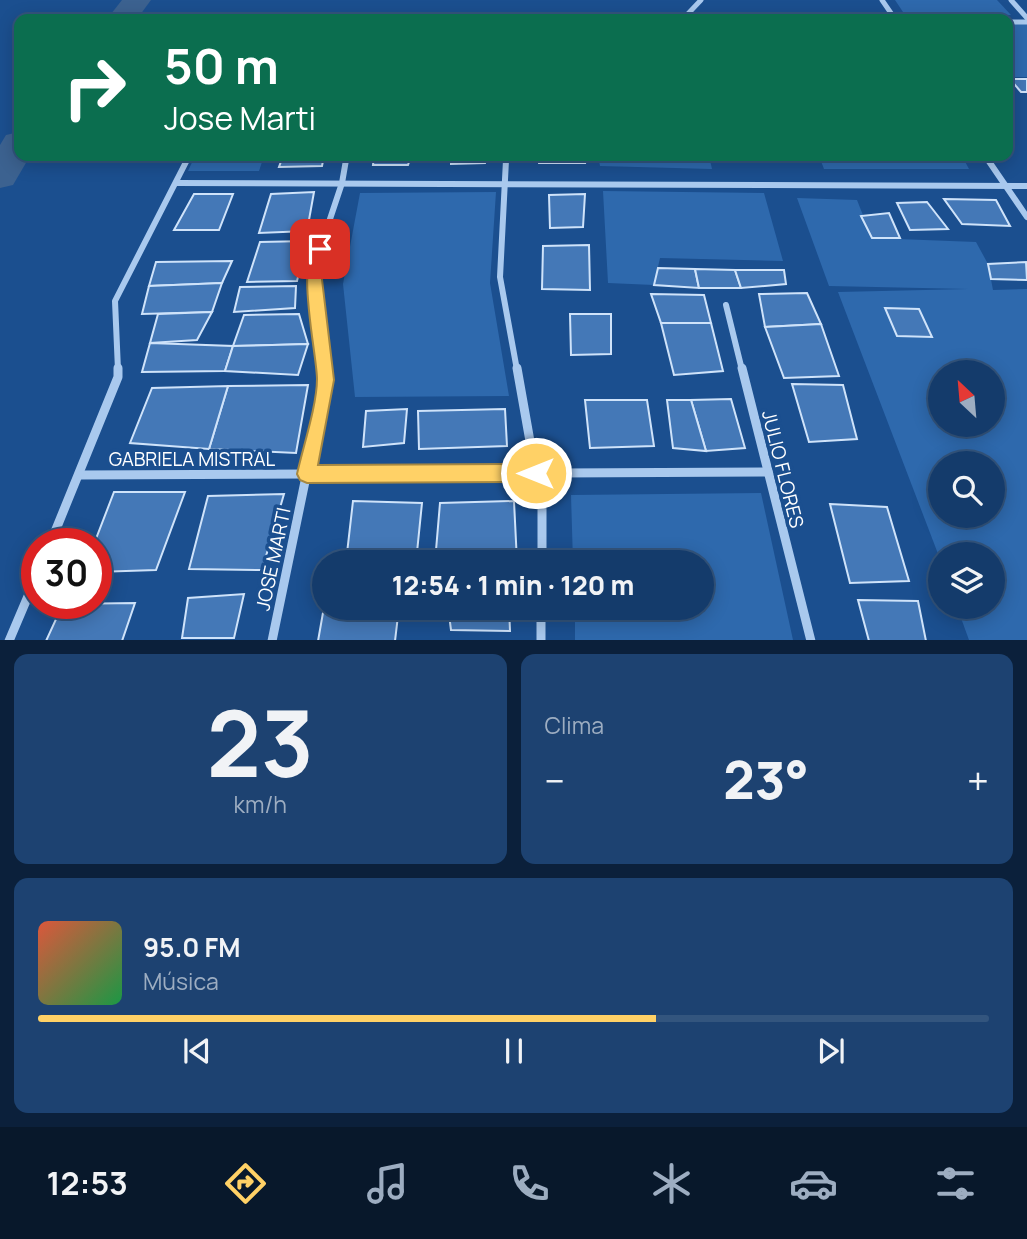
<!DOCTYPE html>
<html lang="es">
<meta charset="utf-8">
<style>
:root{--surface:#143b6b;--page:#1d4271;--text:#f1f3f6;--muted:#9dadc1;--line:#33557e;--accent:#ffd166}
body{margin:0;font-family:Manrope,sans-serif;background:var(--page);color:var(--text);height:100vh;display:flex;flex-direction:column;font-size:26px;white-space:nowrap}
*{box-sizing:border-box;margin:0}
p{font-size:23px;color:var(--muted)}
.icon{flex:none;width:38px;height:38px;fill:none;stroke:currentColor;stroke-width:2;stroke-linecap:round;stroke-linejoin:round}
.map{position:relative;height:640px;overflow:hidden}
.panel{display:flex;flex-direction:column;gap:14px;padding:14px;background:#0b203b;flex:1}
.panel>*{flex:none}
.guide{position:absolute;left:14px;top:14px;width:999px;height:147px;border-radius:14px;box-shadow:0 4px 18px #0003,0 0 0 2px var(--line);background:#0b6e4f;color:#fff;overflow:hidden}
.needle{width:46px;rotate:334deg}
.fabs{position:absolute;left:928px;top:360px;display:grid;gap:14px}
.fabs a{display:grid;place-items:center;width:77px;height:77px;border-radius:50%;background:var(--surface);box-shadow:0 4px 18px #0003,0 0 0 2px var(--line);font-size:35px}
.speed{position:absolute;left:21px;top:528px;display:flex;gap:14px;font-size:35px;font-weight:700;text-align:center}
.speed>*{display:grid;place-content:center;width:91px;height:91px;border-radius:50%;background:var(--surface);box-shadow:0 4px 18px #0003,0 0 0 2px var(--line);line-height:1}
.speed .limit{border:10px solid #d22;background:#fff;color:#111}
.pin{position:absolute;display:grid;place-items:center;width:60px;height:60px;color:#fff;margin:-30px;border-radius:14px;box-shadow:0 4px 10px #0006}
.me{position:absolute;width:77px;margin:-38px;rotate:270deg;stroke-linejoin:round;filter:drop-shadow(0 0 5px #0008)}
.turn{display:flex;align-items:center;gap:24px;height:147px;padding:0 35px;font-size:32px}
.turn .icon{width:91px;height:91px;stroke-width:2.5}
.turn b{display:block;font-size:49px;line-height:60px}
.big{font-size:52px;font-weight:800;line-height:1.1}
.panel .tile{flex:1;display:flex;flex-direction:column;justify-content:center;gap:10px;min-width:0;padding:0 24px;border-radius:14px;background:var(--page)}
.panel .dial{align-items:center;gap:0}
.dial b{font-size:91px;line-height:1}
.song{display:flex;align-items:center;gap:21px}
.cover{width:84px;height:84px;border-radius:10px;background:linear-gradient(135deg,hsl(10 70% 55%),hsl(140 70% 35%))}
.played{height:7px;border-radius:4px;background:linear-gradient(90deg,var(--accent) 65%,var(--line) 65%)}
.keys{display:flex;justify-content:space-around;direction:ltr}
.heat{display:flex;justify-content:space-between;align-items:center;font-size:38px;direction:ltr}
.panel .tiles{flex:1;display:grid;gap:14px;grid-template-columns:1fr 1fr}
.tile:last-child{grid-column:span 2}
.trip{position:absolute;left:312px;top:550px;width:402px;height:70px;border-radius:35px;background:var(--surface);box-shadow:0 4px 18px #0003,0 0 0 2px var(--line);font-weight:800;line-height:70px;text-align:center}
.menu{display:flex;height:112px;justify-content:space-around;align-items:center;background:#08182b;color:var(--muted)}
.menu .icon{width:49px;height:49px}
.menu .active{color:var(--accent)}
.menu b{font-size:32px;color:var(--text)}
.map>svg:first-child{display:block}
.green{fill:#2e69ad;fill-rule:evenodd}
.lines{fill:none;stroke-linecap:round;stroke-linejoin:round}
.river{fill:#3c6290;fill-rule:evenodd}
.building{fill:#4478b7;stroke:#cfe3fa;stroke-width:2}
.street-far2{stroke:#a9c9ee;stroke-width:5}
.street-far1{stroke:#a9c9ee;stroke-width:6}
.street{stroke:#a9c9ee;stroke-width:9}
.route{fill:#ffd166;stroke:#a68842;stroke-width:2}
.labels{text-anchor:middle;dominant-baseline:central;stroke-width:7;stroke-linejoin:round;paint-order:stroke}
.street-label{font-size:19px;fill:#fff;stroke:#1b4f8f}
</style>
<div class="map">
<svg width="1027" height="641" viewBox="0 0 1027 641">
<rect width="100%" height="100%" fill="#1b4f8f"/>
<g class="green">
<polygon points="895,0 997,0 1011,15 905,15"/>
<polygon points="1008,24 1027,24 1027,77 1012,77 1008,72"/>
<polygon points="195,156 264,156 259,171 188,171"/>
<polygon points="598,156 709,156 712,169 600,166"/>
<polygon points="819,156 962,156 969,169 824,169"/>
<polygon points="603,191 764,193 783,261 660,258 654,285 608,283"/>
<polygon points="496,192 490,283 509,396 355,397 343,284 360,193"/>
<path d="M797,198L857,200L872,238L976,242L988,264L993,290L1027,289V640H969L957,607H992V555H940V559L838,292L968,289L829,286ZM940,373H992V425H940ZM940,464H992V516H940Z"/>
<polygon points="761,493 793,640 575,640 575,607 702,607 702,562 573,562 571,495"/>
</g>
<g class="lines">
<g class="river">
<polygon points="122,0 151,0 137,19 107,19"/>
<polygon points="19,132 19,156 30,156 13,185 0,188 0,145 6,135"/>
</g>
</g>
<g class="building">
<polygon points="1010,79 1027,79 1027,92 1021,92"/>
<polygon points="283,156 324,156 322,166 279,167"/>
<polygon points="374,156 411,156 408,165 373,165"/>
<polygon points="451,156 486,156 485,163 451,164"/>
<polygon points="538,156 584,156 585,163 539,163"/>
<polygon points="314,192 307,231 259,233 271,194"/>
<polygon points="194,194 233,194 219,230 174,230"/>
<polygon points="585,194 583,227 550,228 549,195"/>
<polygon points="944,199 996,200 1010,226 962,224"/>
<polygon points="927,202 948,229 910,230 897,203"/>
<polygon points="889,213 900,238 872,238 861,216"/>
<polygon points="307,241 297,281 247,282 260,242"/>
<polygon points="589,245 590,290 542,289 543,246"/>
<polygon points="232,261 222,283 149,286 156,262"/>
<polygon points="1026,262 1027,280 991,279 988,264"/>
<polygon points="658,268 695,269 699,288 654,285"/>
<polygon points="695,269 735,270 741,288 699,288"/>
<polygon points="735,270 784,270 786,284 741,288"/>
<polygon points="222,283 212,312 142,314 149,286"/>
<polygon points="296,286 295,308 234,312 240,287"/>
<polygon points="807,293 821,324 765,327 759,294"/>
<polygon points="651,294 704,295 711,323 661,323"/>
<polygon points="885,308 919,309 932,337 897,336"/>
<polygon points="212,312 197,340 150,343 158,314"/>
<polygon points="299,314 308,344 233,346 244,315"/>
<polygon points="570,314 611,314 611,354 571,355"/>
<polygon points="661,323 711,323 723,371 674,375"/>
<polygon points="821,324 839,376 784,378 765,327"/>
<polygon points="150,343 233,346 225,371 142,372"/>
<polygon points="308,344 298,375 225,371 233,346"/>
<polygon points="792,384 843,385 857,439 809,442"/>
<polygon points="308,385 296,453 209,449 228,386"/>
<polygon points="228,386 209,449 130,443 152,388"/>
<polygon points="731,399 745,448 706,451 691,400"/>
<polygon points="585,400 647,400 654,446 590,448"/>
<polygon points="667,400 691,400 706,451 673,448"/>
<polygon points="407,409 404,443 363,447 366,411"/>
<polygon points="505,409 507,446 419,449 418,411"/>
<polygon points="114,492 185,492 156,570 96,572 96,544 94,544"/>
<polygon points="284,494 262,570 189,569 208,496"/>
<polygon points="353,501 422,503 416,562 346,562"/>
<polygon points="514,501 517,562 435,562 440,503"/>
<polygon points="830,504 887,507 909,581 850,583"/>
<polygon points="244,594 234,638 182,638 188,598"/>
<polygon points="858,600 918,601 926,641 869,641"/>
<polygon points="135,603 122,641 46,641 63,604"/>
<polygon points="324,607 399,607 395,641 318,641"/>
<polygon points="448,607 509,607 510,631 451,630"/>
</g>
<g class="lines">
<g class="street-far2">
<polyline points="882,0 895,19"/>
<polyline points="1011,0 1027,18"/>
<polyline points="683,19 701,0"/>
<polyline points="1008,22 1027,22"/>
<polyline points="986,156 990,161"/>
<polyline points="186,161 189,156"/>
<polyline points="346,161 347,156"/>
<polyline points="506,161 506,156"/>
</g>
<g class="street-far1">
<polyline points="506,160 500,277 517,370"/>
<polyline points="988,160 1027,217"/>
<polyline points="177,183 1027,186"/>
<polyline points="726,305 742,370"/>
<polyline points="118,370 115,301 187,160"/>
<polyline points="325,370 313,270 342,183 346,160"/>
</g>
<g class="street">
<polyline points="517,368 542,509 542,562"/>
<polyline points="742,368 811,641"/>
<polyline points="79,475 768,472"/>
<polyline points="50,544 118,377 118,368"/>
<polyline points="541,607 541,641"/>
<polyline points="9,641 37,575"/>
<polyline points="272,641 326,380 325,368"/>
</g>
</g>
<path class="route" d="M320,243L328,249L321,271L334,380L318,465L536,464L543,467L546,473L543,479L536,482L307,483L300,480L297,474C303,447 317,405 317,379C317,354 293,252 320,243Z"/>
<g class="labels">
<g class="street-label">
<text x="192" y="459">GABRIELA MISTRAL</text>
<text transform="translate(783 469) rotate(76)">JULIO FLORES</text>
<text transform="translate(273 559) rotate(-78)">JOSE MARTI</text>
</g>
</g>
</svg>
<div class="fabs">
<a><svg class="needle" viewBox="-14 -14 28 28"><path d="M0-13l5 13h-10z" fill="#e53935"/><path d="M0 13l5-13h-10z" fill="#9dadc1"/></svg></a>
<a><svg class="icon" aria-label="search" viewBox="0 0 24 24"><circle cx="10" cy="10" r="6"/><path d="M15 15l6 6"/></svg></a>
<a><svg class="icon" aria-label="layers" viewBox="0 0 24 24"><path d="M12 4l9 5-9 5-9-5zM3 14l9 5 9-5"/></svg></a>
</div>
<div class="speed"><div class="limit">30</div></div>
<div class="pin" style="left:320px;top:249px;background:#d93025"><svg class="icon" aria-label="arrive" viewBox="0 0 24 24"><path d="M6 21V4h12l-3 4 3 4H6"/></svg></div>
<svg class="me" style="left:536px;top:473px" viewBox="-20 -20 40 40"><circle r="17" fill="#ffd166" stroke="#fff" stroke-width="3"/><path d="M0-11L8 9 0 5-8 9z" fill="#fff"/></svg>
<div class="trip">12:54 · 1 min · 120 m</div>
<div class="guide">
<div class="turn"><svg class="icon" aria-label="right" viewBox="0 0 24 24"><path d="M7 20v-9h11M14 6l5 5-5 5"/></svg><div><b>50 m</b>Jose Marti</div></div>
</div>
</div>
<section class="panel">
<div class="tiles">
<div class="tile dial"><b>23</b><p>km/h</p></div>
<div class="tile"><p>Clima</p>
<div class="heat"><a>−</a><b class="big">23°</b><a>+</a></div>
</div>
<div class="tile">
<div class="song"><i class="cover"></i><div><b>95.0 FM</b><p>Música</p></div></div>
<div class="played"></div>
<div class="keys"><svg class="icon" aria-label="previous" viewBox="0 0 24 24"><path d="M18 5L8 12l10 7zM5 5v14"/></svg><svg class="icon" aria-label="pause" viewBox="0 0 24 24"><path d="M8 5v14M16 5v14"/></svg><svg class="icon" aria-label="next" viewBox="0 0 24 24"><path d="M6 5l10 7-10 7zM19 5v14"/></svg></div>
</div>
</div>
</section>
<nav class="menu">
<b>12:53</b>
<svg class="icon active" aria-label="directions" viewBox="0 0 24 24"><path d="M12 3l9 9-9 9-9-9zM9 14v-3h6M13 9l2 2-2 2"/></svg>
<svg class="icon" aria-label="music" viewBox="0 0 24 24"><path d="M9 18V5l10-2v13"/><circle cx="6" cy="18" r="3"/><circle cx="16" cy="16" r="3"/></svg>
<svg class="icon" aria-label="phone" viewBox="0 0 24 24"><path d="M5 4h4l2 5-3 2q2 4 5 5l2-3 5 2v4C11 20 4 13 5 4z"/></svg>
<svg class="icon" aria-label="climate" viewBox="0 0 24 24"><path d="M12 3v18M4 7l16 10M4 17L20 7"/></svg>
<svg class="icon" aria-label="car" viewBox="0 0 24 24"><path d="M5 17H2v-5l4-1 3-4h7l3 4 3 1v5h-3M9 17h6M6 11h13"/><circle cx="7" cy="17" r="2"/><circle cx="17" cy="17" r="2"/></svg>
<svg class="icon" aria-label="filters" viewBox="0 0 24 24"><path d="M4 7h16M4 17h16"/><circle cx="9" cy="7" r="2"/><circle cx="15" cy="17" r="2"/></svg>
</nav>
